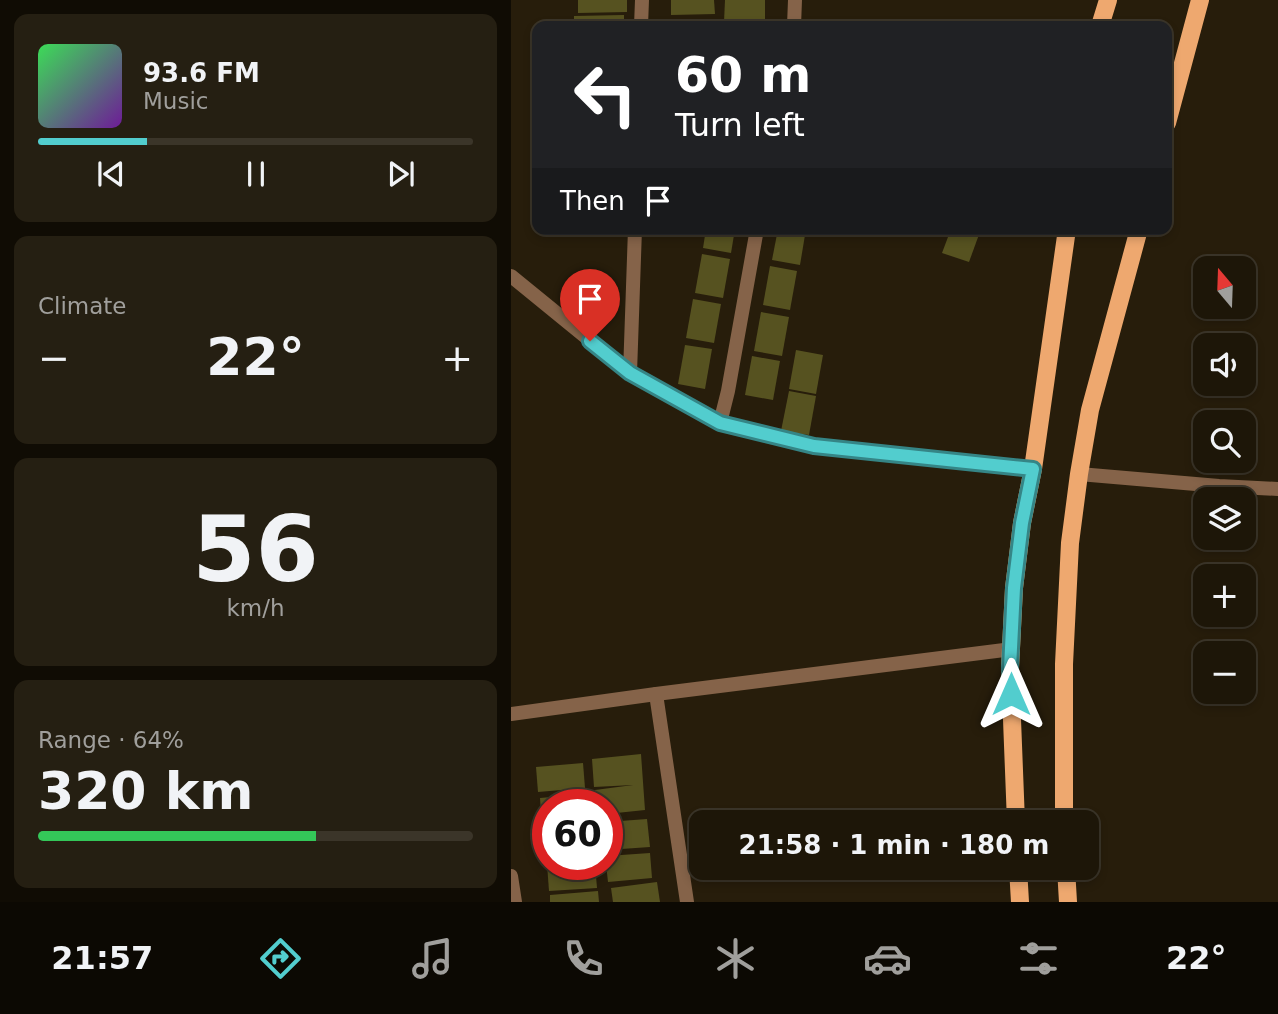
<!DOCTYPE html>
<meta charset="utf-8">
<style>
:root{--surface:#1d1608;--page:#251f12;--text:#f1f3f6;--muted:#a09f9c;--line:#3b3529;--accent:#52cdce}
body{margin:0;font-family:"DejaVu Sans",sans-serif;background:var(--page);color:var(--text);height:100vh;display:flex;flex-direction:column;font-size:26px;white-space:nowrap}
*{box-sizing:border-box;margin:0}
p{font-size:23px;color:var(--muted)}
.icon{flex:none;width:38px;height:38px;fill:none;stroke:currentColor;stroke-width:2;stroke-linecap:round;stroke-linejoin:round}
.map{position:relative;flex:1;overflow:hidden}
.panel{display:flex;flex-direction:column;gap:14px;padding:14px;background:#100c04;width:511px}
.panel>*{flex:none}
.top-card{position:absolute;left:21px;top:21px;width:640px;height:214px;border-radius:14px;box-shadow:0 4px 10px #0003,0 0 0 2px var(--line);background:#202124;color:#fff;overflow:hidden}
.needle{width:46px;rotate:341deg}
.tools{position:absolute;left:682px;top:256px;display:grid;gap:14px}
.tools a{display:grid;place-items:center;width:63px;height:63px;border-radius:14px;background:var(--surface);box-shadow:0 4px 10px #0003,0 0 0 2px var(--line);font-size:35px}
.speed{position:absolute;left:21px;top:789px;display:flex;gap:14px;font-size:35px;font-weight:700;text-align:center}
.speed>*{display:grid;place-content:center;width:91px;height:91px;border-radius:50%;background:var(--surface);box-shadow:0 4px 10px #0003,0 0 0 2px var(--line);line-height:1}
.speed .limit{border:10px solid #d22;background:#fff;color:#111}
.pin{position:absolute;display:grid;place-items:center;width:60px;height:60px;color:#fff;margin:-72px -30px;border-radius:50% 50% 50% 0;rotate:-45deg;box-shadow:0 0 7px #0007}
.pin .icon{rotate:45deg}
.me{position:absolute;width:77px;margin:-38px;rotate:0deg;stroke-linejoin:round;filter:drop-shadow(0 0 5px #0008)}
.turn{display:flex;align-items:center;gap:24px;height:147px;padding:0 28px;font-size:32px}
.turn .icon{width:91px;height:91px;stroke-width:2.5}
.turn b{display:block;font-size:49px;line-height:60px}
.then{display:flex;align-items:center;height:66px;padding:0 28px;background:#0003;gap:14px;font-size:26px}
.big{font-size:52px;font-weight:700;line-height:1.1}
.panel .widget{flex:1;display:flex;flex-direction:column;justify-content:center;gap:10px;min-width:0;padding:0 24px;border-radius:14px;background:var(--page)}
.panel .dial{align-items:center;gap:0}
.dial b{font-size:91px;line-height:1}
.song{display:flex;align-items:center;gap:21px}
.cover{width:84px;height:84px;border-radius:10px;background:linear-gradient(135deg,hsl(130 70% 55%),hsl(280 70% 35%))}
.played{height:7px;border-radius:4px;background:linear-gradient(90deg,var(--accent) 25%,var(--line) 25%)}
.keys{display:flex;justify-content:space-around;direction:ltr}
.heat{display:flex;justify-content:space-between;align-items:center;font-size:38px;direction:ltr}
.charge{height:10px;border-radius:5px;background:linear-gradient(90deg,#34c759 64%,var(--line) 0)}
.trip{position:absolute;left:178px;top:810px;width:410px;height:70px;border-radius:14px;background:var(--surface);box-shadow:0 4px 10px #0003,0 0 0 2px var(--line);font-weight:700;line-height:70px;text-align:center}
.menu{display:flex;height:112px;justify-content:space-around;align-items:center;background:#0c0903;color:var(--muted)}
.menu .icon{width:49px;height:49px}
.menu .current{color:var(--accent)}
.menu b{font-size:32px;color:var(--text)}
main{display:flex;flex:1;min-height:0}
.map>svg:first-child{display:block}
.building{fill:#565220}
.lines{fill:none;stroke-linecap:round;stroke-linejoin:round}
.street{stroke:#856349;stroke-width:14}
.primary{stroke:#eea86f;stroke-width:18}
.route-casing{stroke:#358586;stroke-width:18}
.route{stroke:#52cdce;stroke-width:12}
</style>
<main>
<section class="panel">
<div class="widget">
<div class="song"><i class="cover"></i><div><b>93.6 FM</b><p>Music</p></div></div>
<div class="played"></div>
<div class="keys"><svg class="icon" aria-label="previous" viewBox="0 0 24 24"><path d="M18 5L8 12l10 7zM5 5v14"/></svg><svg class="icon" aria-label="pause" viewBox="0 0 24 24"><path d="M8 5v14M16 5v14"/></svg><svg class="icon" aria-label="next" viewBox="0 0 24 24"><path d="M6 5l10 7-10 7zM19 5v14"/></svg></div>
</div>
<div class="widget"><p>Climate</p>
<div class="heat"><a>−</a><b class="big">22°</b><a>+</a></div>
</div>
<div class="widget dial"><b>56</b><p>km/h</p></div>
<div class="widget"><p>Range · 64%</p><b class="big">320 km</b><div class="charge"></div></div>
</section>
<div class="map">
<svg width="767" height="902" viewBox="0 0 767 902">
<rect width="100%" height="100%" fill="#271d0b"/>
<g class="building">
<polygon points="67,0 116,0 116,12 67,13"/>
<polygon points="160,0 203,0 204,14 160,15"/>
<polygon points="214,0 254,0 254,22 213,22"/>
<polygon points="113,15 113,26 63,26 63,16"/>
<polygon points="195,229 224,229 220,253 192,248"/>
<polygon points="267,229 295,229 289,265 261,260"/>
<polygon points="440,229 470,229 458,262 431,253"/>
<polygon points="191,254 219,259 212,298 184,293"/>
<polygon points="259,266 286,271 279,310 252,305"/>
<polygon points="182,299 210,304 203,343 175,338"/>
<polygon points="250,312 278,317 271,356 243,351"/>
<polygon points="174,345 201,349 194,389 167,384"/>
<polygon points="285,350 312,355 305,394 278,389"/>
<polygon points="241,356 269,361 262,400 234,395"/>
<polygon points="278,391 305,396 298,435 270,431"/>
<polygon points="130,754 134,810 96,814 96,805 86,805 84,790 122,785 83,787 81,759"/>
<polygon points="72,763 74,788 27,792 25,767"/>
<polygon points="74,794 75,805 37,805 37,826 31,826 29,798"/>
<polygon points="136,819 139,847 96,850 96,822"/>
<polygon points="139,853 141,878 97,882 95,864 96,864 96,856"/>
<polygon points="36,864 84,864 86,888 38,891"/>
<polygon points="146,882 149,902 102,902 100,888"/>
<polygon points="87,891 88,902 39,902 39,895"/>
</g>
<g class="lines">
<g class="street">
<polyline points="130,26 131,0"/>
<polyline points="283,26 284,0"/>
<polyline points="0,276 119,373 209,423 303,446 522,469"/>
<polyline points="119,373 124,229"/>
<polyline points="209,423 217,391 246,229"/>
<polyline points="568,474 708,486 767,489"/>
<polyline points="145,694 176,902"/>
<polyline points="0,714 145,694 501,649"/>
<polyline points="0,876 4,902"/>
</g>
<g class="primary">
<polyline points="589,26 597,0"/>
<polyline points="656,123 689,0"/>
<polyline points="505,822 499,668 503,588 511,523 522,469 556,229"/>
<polyline points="553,822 553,664 559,543 568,474 579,410 628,229"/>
<polyline points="507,868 509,902"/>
<polyline points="555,868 557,902"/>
</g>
</g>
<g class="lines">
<g class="route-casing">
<polyline id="route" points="79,341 119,373 209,423 303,446 522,469 511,523 503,588 499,668 500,694"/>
</g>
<use href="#route" class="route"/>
</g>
</svg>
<div class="tools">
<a><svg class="needle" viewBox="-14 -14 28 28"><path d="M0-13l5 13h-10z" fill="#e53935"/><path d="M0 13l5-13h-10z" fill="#a09f9c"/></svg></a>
<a><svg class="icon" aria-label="sound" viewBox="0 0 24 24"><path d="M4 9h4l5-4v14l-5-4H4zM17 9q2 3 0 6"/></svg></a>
<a><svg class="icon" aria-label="search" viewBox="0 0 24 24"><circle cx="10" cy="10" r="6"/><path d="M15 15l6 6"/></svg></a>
<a><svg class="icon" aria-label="layers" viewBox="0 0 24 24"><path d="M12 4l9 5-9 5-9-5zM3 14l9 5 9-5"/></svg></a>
<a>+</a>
<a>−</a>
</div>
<div class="speed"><div class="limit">60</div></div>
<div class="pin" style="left:79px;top:341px;background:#d93025"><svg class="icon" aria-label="arrive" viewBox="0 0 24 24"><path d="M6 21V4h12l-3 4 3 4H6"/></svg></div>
<svg class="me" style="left:500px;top:694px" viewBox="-20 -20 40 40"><path d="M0-17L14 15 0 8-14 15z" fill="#52cdce" stroke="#fff" stroke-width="4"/></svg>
<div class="trip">21:58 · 1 min · 180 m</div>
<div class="top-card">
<div class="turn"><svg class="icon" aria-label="left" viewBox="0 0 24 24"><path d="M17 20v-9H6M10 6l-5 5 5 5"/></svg><div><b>60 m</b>Turn left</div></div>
<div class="then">Then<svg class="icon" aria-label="arrive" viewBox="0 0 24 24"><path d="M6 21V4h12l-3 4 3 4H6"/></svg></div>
</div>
</div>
</main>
<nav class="menu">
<b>21:57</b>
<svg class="icon current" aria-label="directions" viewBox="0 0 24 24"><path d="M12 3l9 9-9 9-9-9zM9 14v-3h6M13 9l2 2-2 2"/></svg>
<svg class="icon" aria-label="music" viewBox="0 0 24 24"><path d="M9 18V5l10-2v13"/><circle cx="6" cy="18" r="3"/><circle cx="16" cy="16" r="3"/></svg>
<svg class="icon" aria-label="phone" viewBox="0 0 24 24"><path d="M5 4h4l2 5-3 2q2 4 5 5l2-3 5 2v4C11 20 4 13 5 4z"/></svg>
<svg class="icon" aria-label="climate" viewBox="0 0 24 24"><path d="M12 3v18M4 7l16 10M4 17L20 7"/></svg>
<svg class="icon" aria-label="car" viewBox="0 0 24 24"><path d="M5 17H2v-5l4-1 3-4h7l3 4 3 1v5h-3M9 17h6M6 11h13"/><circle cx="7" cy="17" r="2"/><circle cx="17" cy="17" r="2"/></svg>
<svg class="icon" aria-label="filters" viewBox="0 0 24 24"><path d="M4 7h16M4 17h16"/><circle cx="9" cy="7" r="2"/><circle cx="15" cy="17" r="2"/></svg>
<b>22°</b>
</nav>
